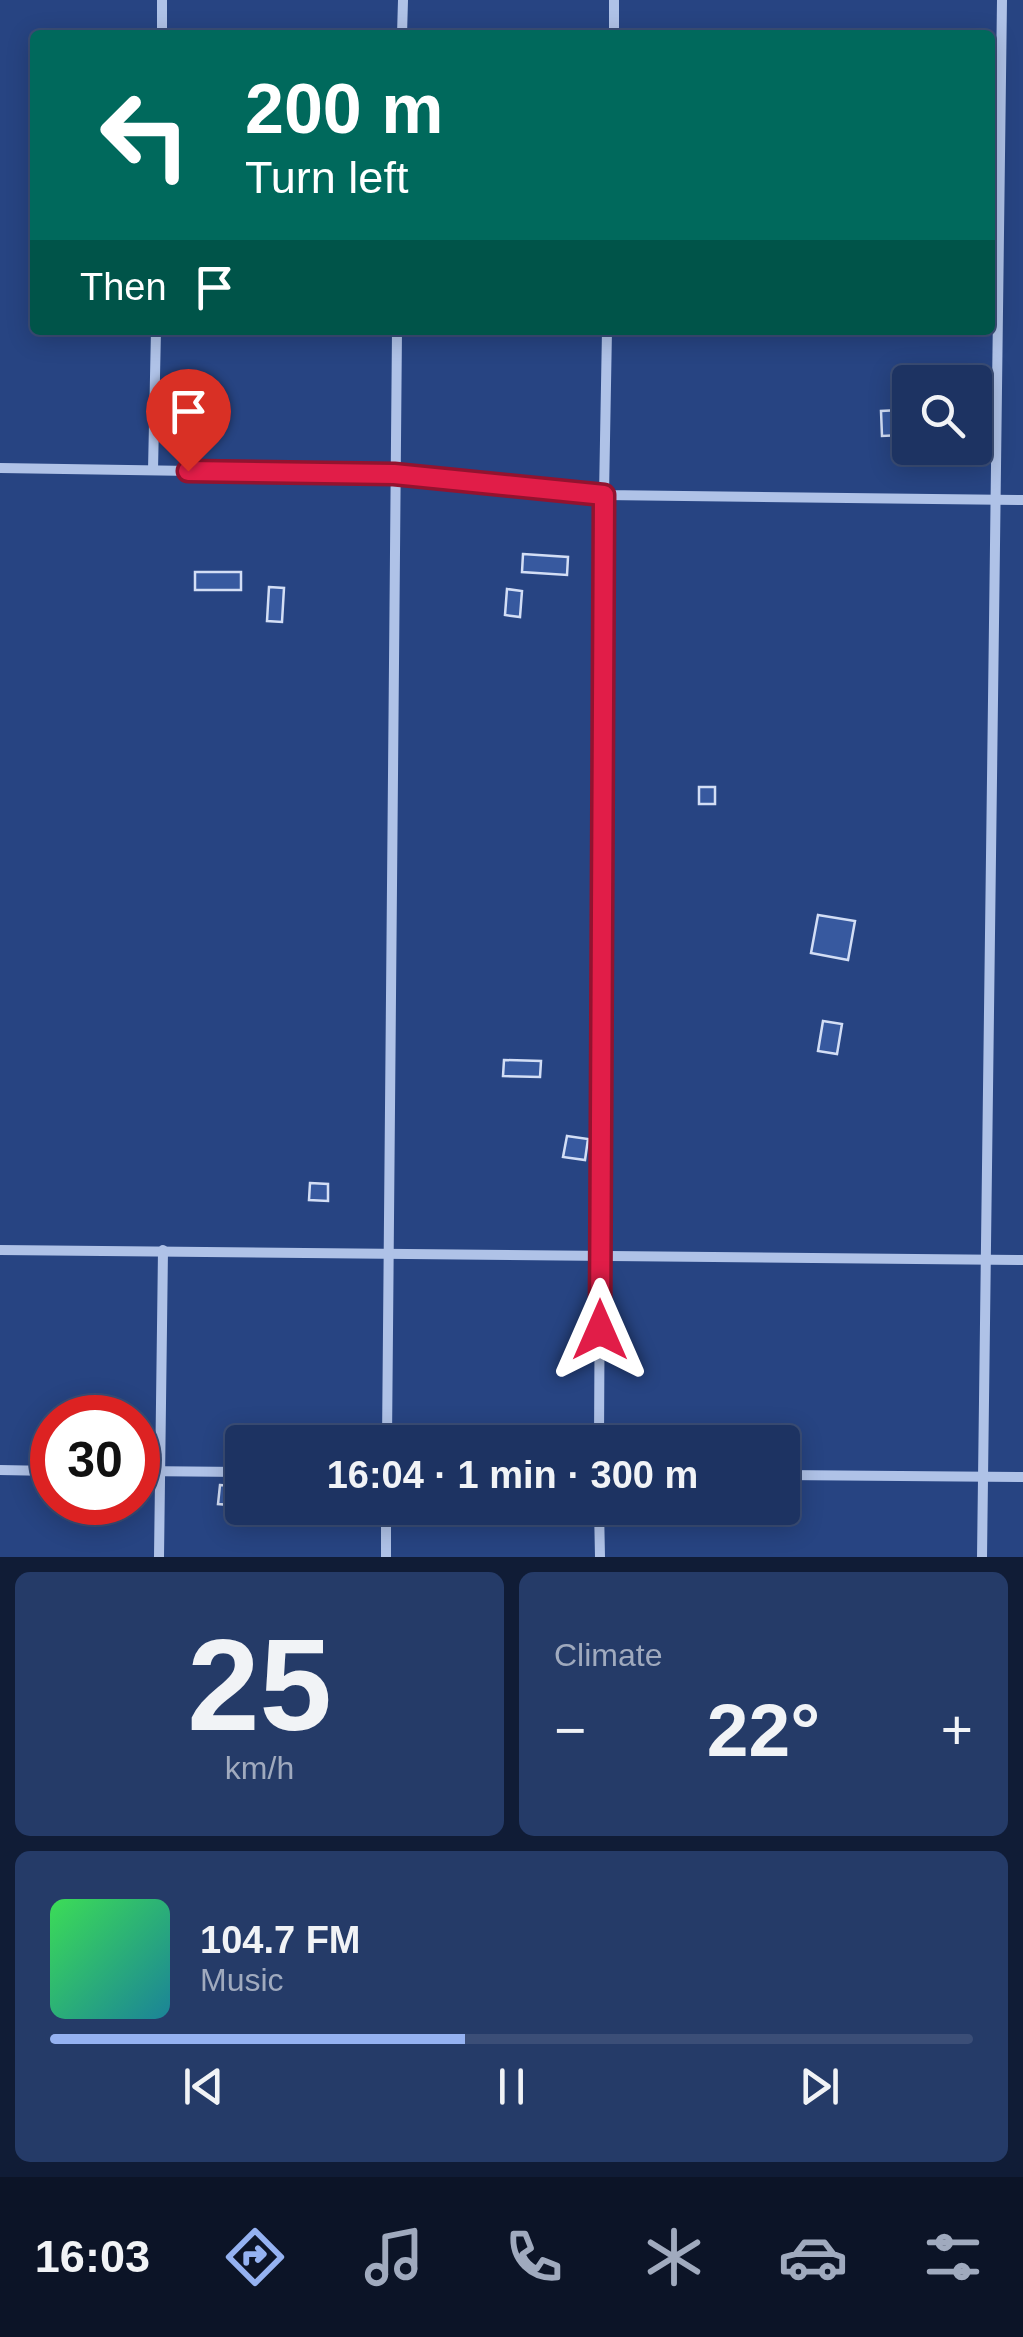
<!DOCTYPE html>
<meta charset="utf-8">
<style>
:root{--surface:#1d3362;--page:#253b68;--text:#f1f3f6;--muted:#a0aabe;--line:#3b4e77;--accent:#95b2f1}
body{margin:0;font-family:Helvetica,sans-serif;background:var(--page);color:var(--text);height:100vh;display:flex;flex-direction:column;font-size:38px;white-space:nowrap}
*{box-sizing:border-box;margin:0}
p{font-size:32px;color:var(--muted)}
.icon{flex:none;width:55px;height:55px;fill:none;stroke:currentColor;stroke-width:2;stroke-linecap:round;stroke-linejoin:round}
.map{position:relative;height:1557px;overflow:hidden}
.drawer{display:flex;flex-direction:column;gap:15px;padding:15px;background:#101c36;flex:1}
.drawer>*{flex:none}
.hud{position:absolute;left:30px;top:30px;width:965px;height:305px;border-radius:10px;box-shadow:0 5px 25px #0003,0 0 0 2px var(--line);background:#00695c;color:#fff;overflow:hidden}
.fabs{position:absolute;left:892px;top:365px;display:grid;gap:20px}
.fabs a{display:grid;place-items:center;width:100px;height:100px;border-radius:10px;background:var(--surface);box-shadow:0 5px 25px #0003,0 0 0 2px var(--line);font-size:50px}
.speed{position:absolute;left:30px;top:1395px;display:flex;gap:20px;font-size:50px;font-weight:700;text-align:center}
.speed>*{display:grid;place-content:center;width:130px;height:130px;border-radius:50%;background:var(--surface);box-shadow:0 5px 25px #0003,0 0 0 2px var(--line);line-height:1}
.speed .limit{border:15px solid #d22;background:#fff;color:#111}
.pin{position:absolute;display:grid;place-items:center;width:85px;height:85px;color:#fff;margin:-102px -42px;border-radius:50% 50% 50% 0;rotate:-45deg;box-shadow:0 0 10px #0007}
.pin .icon{rotate:45deg}
.me{position:absolute;width:110px;margin:-55px;rotate:0deg;stroke-linejoin:round;filter:drop-shadow(0 0 8px #0008)}
.turn{display:flex;align-items:center;gap:35px;height:210px;padding:0 50px;font-size:45px}
.turn .icon{width:130px;height:130px;stroke-width:2.5}
.turn b{display:block;font-size:70px;line-height:85px}
.then{display:flex;align-items:center;height:95px;padding:0 50px;background:#0003;gap:20px;font-size:38px}
.big{font-size:75px;font-weight:800;line-height:1.1}
.drawer .tile{flex:1;display:flex;flex-direction:column;justify-content:center;gap:15px;min-width:0;padding:0 35px;border-radius:15px;background:var(--page)}
.drawer .dial{align-items:center;gap:0}
.dial b{font-size:130px;line-height:1}
.song{display:flex;align-items:center;gap:30px}
.cover{width:120px;height:120px;border-radius:15px;background:linear-gradient(135deg,hsl(130 70% 55%),hsl(190 70% 35%))}
.played{height:10px;border-radius:5px;background:linear-gradient(90deg,var(--accent) 45%,var(--line) 45%)}
.keys{display:flex;justify-content:space-around;direction:ltr}
.heat{display:flex;justify-content:space-between;align-items:center;font-size:55px;direction:ltr}
.drawer .tiles{flex:1;display:grid;gap:15px;grid-template-columns:1fr 1fr}
.tile:last-child{grid-column:span 2}
.trip{position:absolute;left:225px;top:1425px;width:575px;height:100px;border-radius:10px;background:var(--surface);box-shadow:0 5px 25px #0003,0 0 0 2px var(--line);font-weight:800;line-height:100px;text-align:center}
.tabs{display:flex;height:160px;justify-content:space-around;align-items:center;background:#0c1427;color:var(--muted)}
.tabs .icon{width:70px;height:70px}
.tabs .active{color:var(--accent)}
.tabs b{font-size:45px;color:var(--text)}
.map>svg:first-child{display:block}
.building{fill:#37599f;stroke:#d3def5;stroke-width:2.5}
.lines{fill:none;stroke-linecap:round;stroke-linejoin:round}
.minor{stroke:#afc2e7;stroke-width:10}
.route-casing{stroke:#92132f;stroke-width:25}
.route{stroke:#e11d48;stroke-width:18}
</style>
<div class="map">
<svg width="1023" height="1557" viewBox="0 0 1023 1557">
<rect width="100%" height="100%" fill="#274482"/>
<g class="building">
<polygon points="900,410 901,435 882,436 881,411"/>
<polygon points="523,554 568,557 567,575 522,572"/>
<rect x="195" y="572" width="46" height="18"/>
<polygon points="269,587 284,588 282,622 267,621"/>
<polygon points="507,589 522,591 520,617 505,615"/>
<rect x="699" y="787" width="16" height="17"/>
<polygon points="818,915 855,921 848,960 811,953"/>
<polygon points="823,1021 842,1024 837,1054 818,1051"/>
<polygon points="504,1060 541,1061 540,1077 503,1076"/>
<polygon points="567,1136 588,1139 585,1160 563,1157"/>
<polygon points="310,1183 328,1184 328,1201 309,1200"/>
<polygon points="220,1485 242,1487 242,1506 218,1504"/>
</g>
<g class="lines">
<g class="minor">
<polyline points="162,35 162,0"/>
<polyline points="402,35 403,0"/>
<polyline points="614,35 614,0"/>
<polyline points="0,468 394,474 604,495 1023,500"/>
<polyline points="153,470 156,330"/>
<polyline points="0,1250 1023,1260"/>
<polyline points="387,1442 397,330"/>
<polyline points="599,1442 604,495 607,330"/>
<polyline points="0,1470 52,1471"/>
<polyline points="138,1471 242,1472"/>
<polyline points="782,1475 1023,1477"/>
<polyline points="599,1508 600,1557"/>
<polyline points="159,1557 163,1250"/>
<polyline points="386,1557 386,1508"/>
<polyline points="982,1557 1002,0"/>
</g>
</g>
<g class="lines">
<g class="route-casing">
<polyline id="route" points="188,471 394,474 604,495 600,1330"/>
</g>
<use href="#route" class="route"/>
</g>
</svg>
<div class="fabs">
<a><svg class="icon" aria-label="search" viewBox="0 0 24 24"><circle cx="10" cy="10" r="6"/><path d="M15 15l6 6"/></svg></a>
</div>
<div class="speed"><div class="limit">30</div></div>
<div class="pin" style="left:188px;top:471px;background:#d93025"><svg class="icon" aria-label="arrive" viewBox="0 0 24 24"><path d="M6 21V4h12l-3 4 3 4H6"/></svg></div>
<svg class="me" style="left:600px;top:1330px" viewBox="-20 -20 40 40"><path d="M0-17L14 15 0 8-14 15z" fill="#e11d48" stroke="#fff" stroke-width="4"/></svg>
<div class="trip">16:04 · 1 min · 300 m</div>
<div class="hud">
<div class="turn"><svg class="icon" aria-label="left" viewBox="0 0 24 24"><path d="M17 20v-9H6M10 6l-5 5 5 5"/></svg><div><b>200 m</b>Turn left</div></div>
<div class="then">Then<svg class="icon" aria-label="arrive" viewBox="0 0 24 24"><path d="M6 21V4h12l-3 4 3 4H6"/></svg></div>
</div>
</div>
<section class="drawer">
<div class="tiles">
<div class="tile dial"><b>25</b><p>km/h</p></div>
<div class="tile"><p>Climate</p>
<div class="heat"><a>−</a><b class="big">22°</b><a>+</a></div>
</div>
<div class="tile">
<div class="song"><i class="cover"></i><div><b>104.7 FM</b><p>Music</p></div></div>
<div class="played"></div>
<div class="keys"><svg class="icon" aria-label="previous" viewBox="0 0 24 24"><path d="M18 5L8 12l10 7zM5 5v14"/></svg><svg class="icon" aria-label="pause" viewBox="0 0 24 24"><path d="M8 5v14M16 5v14"/></svg><svg class="icon" aria-label="next" viewBox="0 0 24 24"><path d="M6 5l10 7-10 7zM19 5v14"/></svg></div>
</div>
</div>
</section>
<nav class="tabs">
<b>16:03</b>
<svg class="icon active" aria-label="directions" viewBox="0 0 24 24"><path d="M12 3l9 9-9 9-9-9zM9 14v-3h6M13 9l2 2-2 2"/></svg>
<svg class="icon" aria-label="music" viewBox="0 0 24 24"><path d="M9 18V5l10-2v13"/><circle cx="6" cy="18" r="3"/><circle cx="16" cy="16" r="3"/></svg>
<svg class="icon" aria-label="phone" viewBox="0 0 24 24"><path d="M5 4h4l2 5-3 2q2 4 5 5l2-3 5 2v4C11 20 4 13 5 4z"/></svg>
<svg class="icon" aria-label="climate" viewBox="0 0 24 24"><path d="M12 3v18M4 7l16 10M4 17L20 7"/></svg>
<svg class="icon" aria-label="car" viewBox="0 0 24 24"><path d="M5 17H2v-5l4-1 3-4h7l3 4 3 1v5h-3M9 17h6M6 11h13"/><circle cx="7" cy="17" r="2"/><circle cx="17" cy="17" r="2"/></svg>
<svg class="icon" aria-label="filters" viewBox="0 0 24 24"><path d="M4 7h16M4 17h16"/><circle cx="9" cy="7" r="2"/><circle cx="15" cy="17" r="2"/></svg>
</nav>
